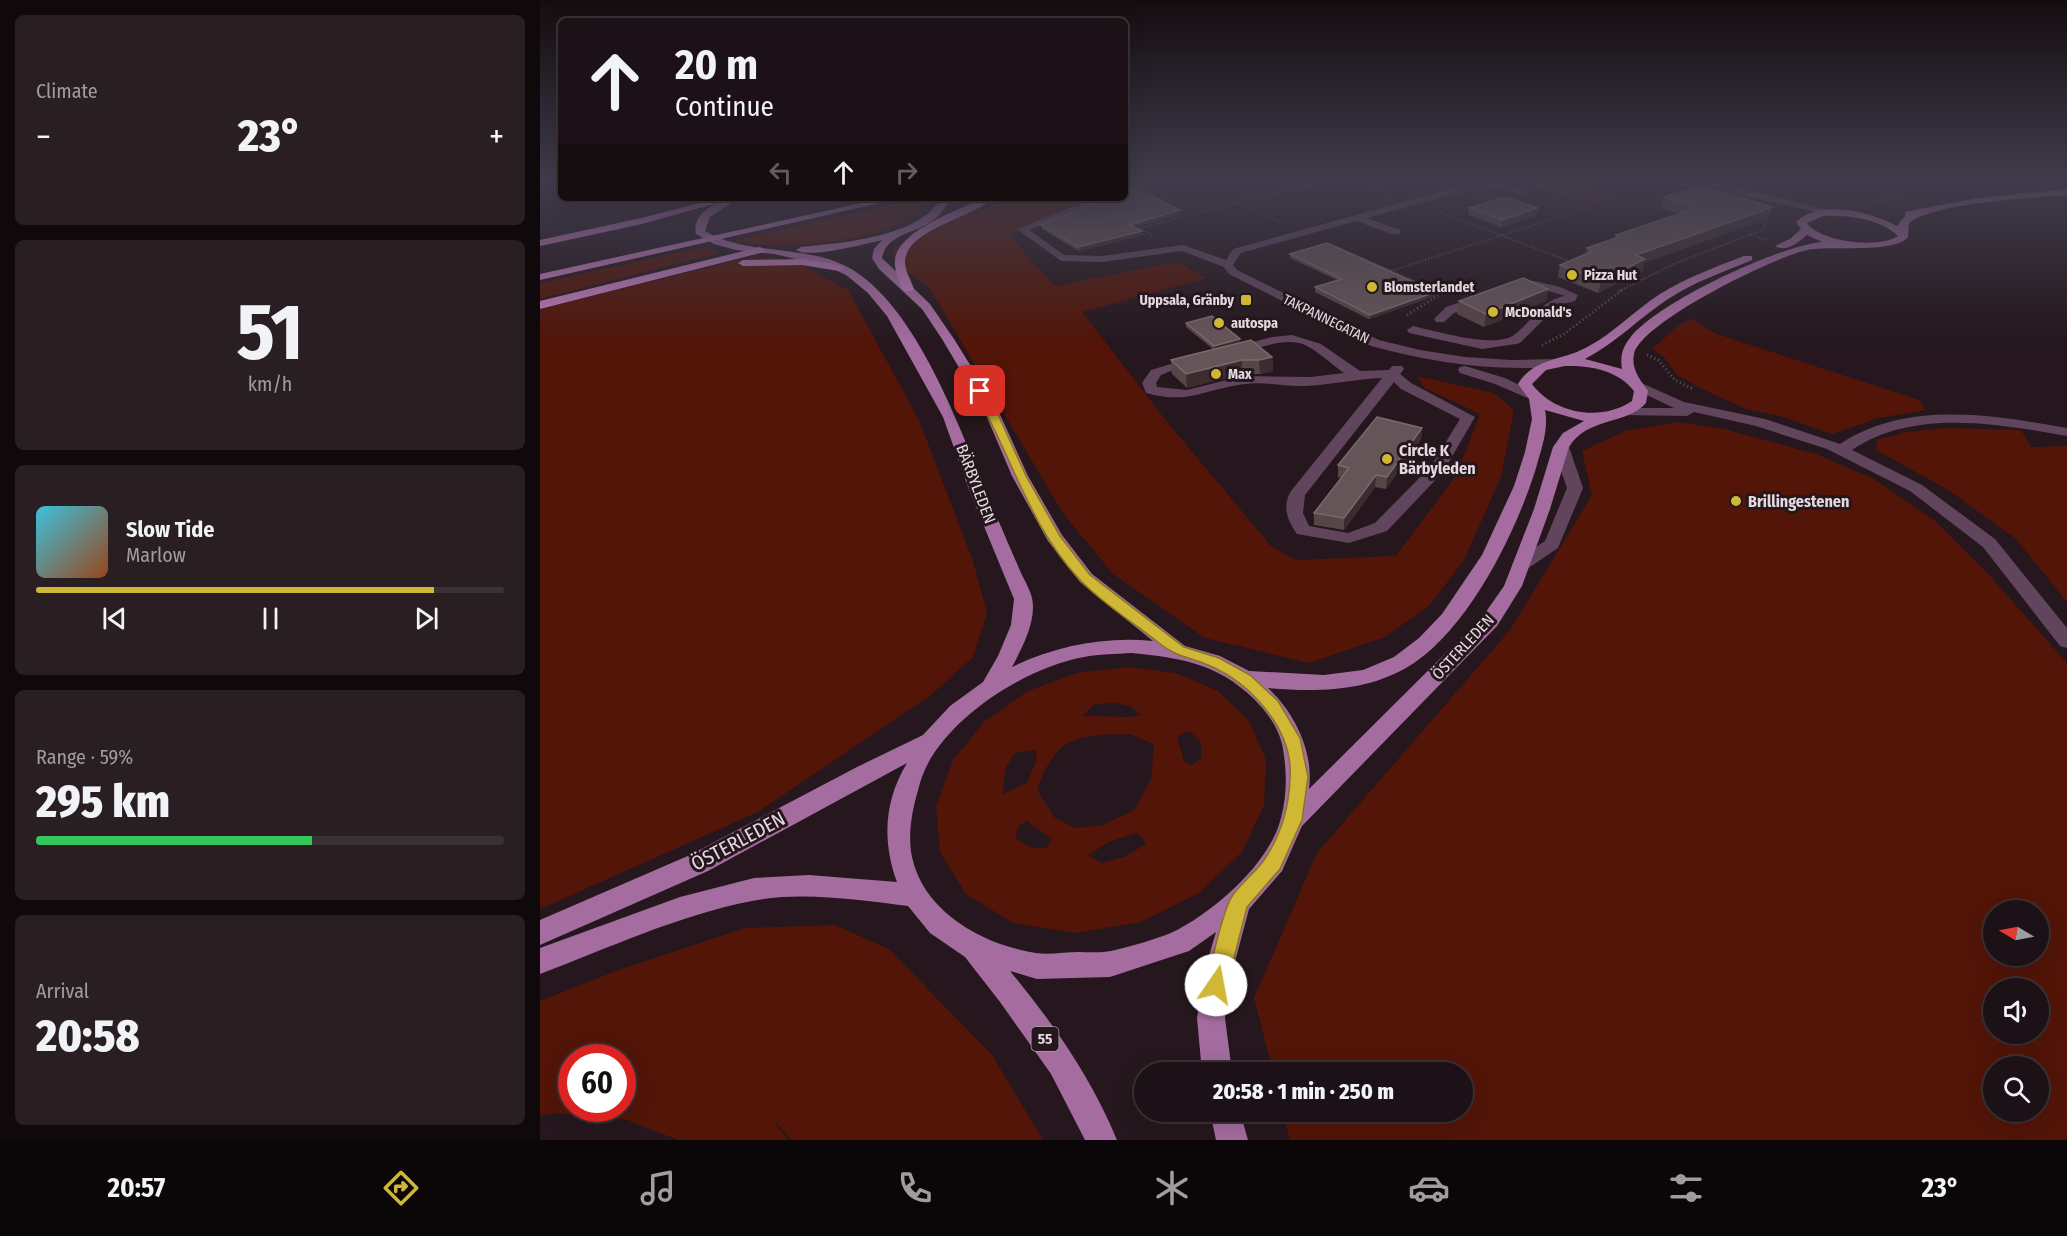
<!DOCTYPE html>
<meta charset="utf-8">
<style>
:root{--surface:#1c1116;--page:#291f23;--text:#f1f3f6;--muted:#a09da1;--line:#3a3135;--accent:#d0b736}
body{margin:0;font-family:"Fira Sans Condensed",sans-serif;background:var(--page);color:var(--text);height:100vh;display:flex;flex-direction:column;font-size:22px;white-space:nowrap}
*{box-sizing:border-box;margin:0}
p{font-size:20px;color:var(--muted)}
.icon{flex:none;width:33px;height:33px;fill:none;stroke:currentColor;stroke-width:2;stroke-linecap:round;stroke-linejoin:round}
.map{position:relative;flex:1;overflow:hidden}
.details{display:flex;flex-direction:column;gap:15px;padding:15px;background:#0f090c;width:540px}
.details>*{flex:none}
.hud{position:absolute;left:18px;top:18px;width:570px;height:183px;border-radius:9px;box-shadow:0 6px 24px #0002,0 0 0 2px var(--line);background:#1c1116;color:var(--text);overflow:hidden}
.needle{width:39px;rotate:280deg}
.fabs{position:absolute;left:1443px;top:900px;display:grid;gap:12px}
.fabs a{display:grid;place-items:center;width:66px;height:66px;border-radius:50%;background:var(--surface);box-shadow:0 6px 24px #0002,0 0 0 2px var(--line);font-size:30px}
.speed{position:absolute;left:18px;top:1044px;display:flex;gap:12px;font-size:30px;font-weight:700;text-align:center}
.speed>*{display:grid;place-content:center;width:78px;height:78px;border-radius:50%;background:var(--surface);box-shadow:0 6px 24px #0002,0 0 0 2px var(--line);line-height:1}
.speed .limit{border:9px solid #d22;background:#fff;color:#111}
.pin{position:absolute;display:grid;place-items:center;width:51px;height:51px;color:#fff;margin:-26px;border-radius:12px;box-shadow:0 3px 9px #0006}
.me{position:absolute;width:66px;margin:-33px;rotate:12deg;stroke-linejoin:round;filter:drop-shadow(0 0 4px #0008)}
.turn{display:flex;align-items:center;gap:21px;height:126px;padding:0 18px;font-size:27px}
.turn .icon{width:78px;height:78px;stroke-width:2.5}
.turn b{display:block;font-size:42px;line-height:51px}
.lanes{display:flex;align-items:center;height:57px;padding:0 18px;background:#0003;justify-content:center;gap:30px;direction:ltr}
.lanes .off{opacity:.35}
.big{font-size:45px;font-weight:800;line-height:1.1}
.details .widget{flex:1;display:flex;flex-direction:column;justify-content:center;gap:9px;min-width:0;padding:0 21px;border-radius:9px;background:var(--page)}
.details .dial{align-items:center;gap:0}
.dial b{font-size:78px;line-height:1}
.song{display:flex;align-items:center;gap:18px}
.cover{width:72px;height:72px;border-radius:9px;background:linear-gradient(135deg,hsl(190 70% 55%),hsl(20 70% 35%))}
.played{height:6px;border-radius:3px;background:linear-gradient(90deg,var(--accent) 85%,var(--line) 85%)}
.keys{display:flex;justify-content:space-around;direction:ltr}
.heat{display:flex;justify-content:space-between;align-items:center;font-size:33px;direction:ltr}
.charge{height:9px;border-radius:4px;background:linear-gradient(90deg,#34c759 59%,var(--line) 0)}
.trip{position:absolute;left:594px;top:1062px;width:339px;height:60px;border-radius:30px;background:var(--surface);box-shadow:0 6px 24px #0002,0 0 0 2px var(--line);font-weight:800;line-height:60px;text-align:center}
.menu{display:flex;height:96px;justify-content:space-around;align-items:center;background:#0b0709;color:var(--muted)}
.menu .icon{width:42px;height:42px}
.menu .active{color:var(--accent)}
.menu b{font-size:27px;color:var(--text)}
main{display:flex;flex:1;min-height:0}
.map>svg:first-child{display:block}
.green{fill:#521508;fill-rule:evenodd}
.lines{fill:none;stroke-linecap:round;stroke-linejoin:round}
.path-far1{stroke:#62555b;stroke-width:2;stroke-dasharray:1 2;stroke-linecap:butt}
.path{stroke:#62555b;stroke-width:3;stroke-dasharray:1 3;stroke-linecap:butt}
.minor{fill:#60455d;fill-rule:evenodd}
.major{fill:#a46c9f;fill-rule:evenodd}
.highway{fill:#bf7bb9;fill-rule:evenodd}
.wall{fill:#574547}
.shaded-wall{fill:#3c2c30}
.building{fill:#665558;stroke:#7a6a6d;stroke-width:1.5}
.route{fill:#d0b736;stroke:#877723;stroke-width:1.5}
.poi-dot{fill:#d0b736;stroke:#25171d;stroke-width:2}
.labels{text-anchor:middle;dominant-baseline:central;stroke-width:6;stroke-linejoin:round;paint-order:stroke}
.far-poi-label{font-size:14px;font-weight:bold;fill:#e4d9de;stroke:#25171d;text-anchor:start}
.far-street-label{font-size:14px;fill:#e4d9de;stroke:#25171d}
.shield{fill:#25171d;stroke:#ab9fa4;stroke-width:1.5}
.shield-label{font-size:15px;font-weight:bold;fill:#e4d9de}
.poi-label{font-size:16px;font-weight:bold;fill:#e4d9de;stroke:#25171d;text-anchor:start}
.street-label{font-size:16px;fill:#e4d9de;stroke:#25171d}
.near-street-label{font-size:20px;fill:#e4d9de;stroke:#25171d}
</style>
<main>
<section class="details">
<div class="widget"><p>Climate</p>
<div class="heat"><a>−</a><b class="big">23°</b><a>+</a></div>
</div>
<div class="widget dial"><b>51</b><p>km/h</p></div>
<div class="widget">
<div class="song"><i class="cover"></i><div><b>Slow Tide</b><p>Marlow</p></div></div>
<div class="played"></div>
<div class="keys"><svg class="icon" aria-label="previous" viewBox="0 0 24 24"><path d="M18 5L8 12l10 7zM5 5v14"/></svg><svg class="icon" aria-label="pause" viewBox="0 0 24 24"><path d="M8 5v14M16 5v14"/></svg><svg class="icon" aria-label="next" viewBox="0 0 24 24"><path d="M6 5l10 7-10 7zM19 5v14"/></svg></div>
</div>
<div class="widget"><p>Range · 59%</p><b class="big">295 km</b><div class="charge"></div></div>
<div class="widget"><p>Arrival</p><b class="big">20:58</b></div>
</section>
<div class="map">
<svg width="1527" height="1140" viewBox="0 0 1527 1140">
<rect width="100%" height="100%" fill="#25171d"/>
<g class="green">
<polygon points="997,181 1022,181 1073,197 1051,204 988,184"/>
<path d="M379,198H388C371,237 268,247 230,245C217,245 205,242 193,241Z"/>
<polygon points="473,198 550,198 469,235 515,286 636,262 667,278 542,312 628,423 731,546 756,560 856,556 916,476 940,414 885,388 876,376 954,393 974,410 961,477 924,560 890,605 845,637 769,663 665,638 573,574 523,513 388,286 357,265 352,250 382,229"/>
<polygon points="165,247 181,252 0,299 0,283"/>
<polygon points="233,257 260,264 308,290 379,420 433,561 447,613 433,657 391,695 218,812 0,909 0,309 203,259"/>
<polygon points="1151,319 1177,334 1379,400 1386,410 1338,418 1292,434 1240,416 1206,409 1164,390 1137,375 1123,356 1112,349 1139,325"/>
<path d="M1139,422L1184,429L1276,454L1334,479L1395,521L1450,576L1527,663V1140H750L742,1112H922V1072H733L714,998L777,853L970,630L1052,495L1042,451L1085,431ZM1454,910H1498V956H1454ZM1454,988H1498V1034H1454ZM1454,1066H1498V1112H1454Z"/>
<polygon points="1406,428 1481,430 1491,447 1527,446 1527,602 1476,539 1407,489 1336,450 1337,440 1367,432"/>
<path d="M588,667L636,673L678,691L709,721L726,760L724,805L702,852L659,893L601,922L535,933L473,923L426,894L400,852L396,806L413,760L445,721L488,691L537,673ZM575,703L590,706L601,715L590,717L542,716L555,704ZM650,731L661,742V758L652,765L644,762L637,736ZM590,734L614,744L611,780L594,810L563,825L536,828L515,818L497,790C516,735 537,735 590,734ZM495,750L497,759L487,783L462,794L466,767L475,753ZM487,821L512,839L506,848H492L475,838L479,826ZM598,833L606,844L584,857L561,863L548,855L571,841Z"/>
<path d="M295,925L349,949L452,1055L503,1140H252L231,1118L248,1140H138L87,1120L14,1113L0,1116V1001L81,969L205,928ZM32,1058H82V1108H32Z"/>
</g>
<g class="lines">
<g class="path-far1">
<polyline points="742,181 759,188 787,181"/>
<polyline points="818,181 847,192"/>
<polyline points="1135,181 1146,185"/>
<polyline points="1337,202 1362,197"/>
<polyline points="699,203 741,222"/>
<polyline points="900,212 1031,262"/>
<polyline points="1208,234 1226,240"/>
<polyline points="610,235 612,235 600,228 757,187"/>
<polyline points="799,248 898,291"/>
<polyline points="851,271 1050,207"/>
<polyline points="1079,291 1136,263 1223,230 1228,216"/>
</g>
<g class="path">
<polyline points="867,315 902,293 895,290"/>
<polyline points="1002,345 1024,334 1082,290"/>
<polyline points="1107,355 1118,360 1135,380 1153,389"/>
</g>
<g class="minor">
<polygon points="609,181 620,182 585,194 585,188"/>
<path d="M939,181H973L967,184L989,193L984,196L958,187L939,193L934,190L950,184L827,218L860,230V234H852L816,221L701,253L693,265L697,270L839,340L880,350L925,357L971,360L1017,359L1024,363L1022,366C1009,369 994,368 980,368C929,368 880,359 831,346L689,274L684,267L642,251L562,262L521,261L477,229L555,198H569L489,230L524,255L562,256L643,245L686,260L693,249Z"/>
<polygon points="1156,181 1171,181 1304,214 1299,217 1203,196"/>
<path d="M995,281L1020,287L1038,295L1035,301L1018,305L980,343L976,344L942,349L869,333L867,330L873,326C896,331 955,349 974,335C994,320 999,301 1025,296C1005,289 992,287 971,292L965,289L976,284Z"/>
<polygon points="939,296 943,298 943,302 914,313 904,322 896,322 894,319 906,307"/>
<path d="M752,335L781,344L820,371L849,370L852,366H862L864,369L860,374L871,383L935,417L903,472L847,531L809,543L763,535L757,534C747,520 742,506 751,491L842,378C816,379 790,385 764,386C745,387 725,381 705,384C664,389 650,405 606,393L602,383L611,370L654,357L661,361L659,364L628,372L621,375L616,383L617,387L647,390L703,376L771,377L804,373C791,364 779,352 765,345C743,336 716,350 695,355L689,351L690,348L732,337ZM854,382L861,389L920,419L891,466L835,523L808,533L769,526L763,513L765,495Z"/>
<polygon points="925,366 965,378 997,394 990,398 985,397 955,384 920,373 918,370 920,367"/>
<path d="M1097,381L1144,402L1225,419L1300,444C1367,400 1453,415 1527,428V436C1458,424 1374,408 1312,450L1382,485L1455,539L1527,628V648L1520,646L1443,547L1370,491L1287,449L1216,426L1154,412L1147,416L1081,415L1079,412L1081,409L1086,408H1134L1092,388L1090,385Z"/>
<polygon points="1021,442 1029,447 1043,488 1018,548 987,569 975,569 972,565 975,561 1005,541 1027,488 1013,447"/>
</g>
<g class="major">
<path d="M1527,189V195C1492,198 1394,203 1369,223L1368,237C1354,254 1291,245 1267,250C1234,257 1101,322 1094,354C1091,369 1100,380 1108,391L1106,403C1087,425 1047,417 1029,447L1010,509L982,586L957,626L762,826L742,871L709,909L693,969L685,1018L692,1072H662L657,1018L665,969L676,932L649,951L570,977L497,979L470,971C513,1023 551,1077 577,1140H545L511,1074L460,1002L425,957L390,933L368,906C321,900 259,891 212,901C139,915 69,948 0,974V948L140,897L214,878L269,875L357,882C342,841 344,801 367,763L168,871L0,945V920L150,855L317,767L383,735L410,706L443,682L458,656L471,625L474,599L429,490L403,417L347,316L328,293L306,275L287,266L234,254L196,250L174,244L156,234C151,212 181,198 199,198L170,217L165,231C208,257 269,243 313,270C383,314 424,442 456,515C464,534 473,554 481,573C485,581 490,590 492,598C497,621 482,648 472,667C515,646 565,636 613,641L540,582L508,541L472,476L443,408L402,339L382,309L339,269L332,258L334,249L342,240C325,244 268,259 256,250L261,247C302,243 380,237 401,198H411C405,209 400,216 389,223C372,234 347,234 342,258L390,304L414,339L457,408L488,476L522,535L552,574L645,646L680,656L709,671L784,675L823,670L854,657L879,638L902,614L942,555L974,486L985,452L992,419L989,399L978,384C994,357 1024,361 1049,346C1075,332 1095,310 1120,294C1146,278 1175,267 1204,256H1212V260C1183,272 1154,282 1128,299C1099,318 1076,343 1045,359L1082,369C1080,357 1082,348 1090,338C1116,303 1238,246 1282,242L1267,235C1259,242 1245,253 1235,246L1250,239L1261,229L1256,222C1281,198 1331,212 1357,226L1365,216V212L1368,211L1438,198ZM1283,216C1307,215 1339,218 1358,236C1339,249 1280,242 1267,223ZM1025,366C1049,365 1078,370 1094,391L1092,401C1061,422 1014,414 992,384L1006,370ZM1005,410L1044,421L1023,433L1013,447L994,509L964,586L943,616L769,789C774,752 755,713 728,688C775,692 824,692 866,668C927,633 976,533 996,468C1001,450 1009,429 1005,410ZM592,653C641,658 677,663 714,699C728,713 740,730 743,749C747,773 747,795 741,818C730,863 674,912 633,932C617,939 589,947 571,951C561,953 549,952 539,952C525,952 510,955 496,953C444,945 384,913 372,857C367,832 373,807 380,783C397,723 485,667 544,657C559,654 576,654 592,653Z"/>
<polygon points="670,1112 700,1112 708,1140 676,1140"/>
</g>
<g class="highway">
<polygon points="179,198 195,198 102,224 0,246 0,240 101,218"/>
<polygon points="344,198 362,198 0,280 0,274"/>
<path d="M440,200L448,202C429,218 365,231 365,262C365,271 371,280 374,289L372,291H364C359,283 354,270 355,260C357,232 417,210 440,200Z"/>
<polygon points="220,247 225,250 224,252 0,309 0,301"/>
<polygon points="262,259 299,265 304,268 299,271 262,265 203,266 198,263 203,260"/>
</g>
</g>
<g class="wall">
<polygon points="751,181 775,181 760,185"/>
<polygon points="1124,197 1229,218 1104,263 1103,270 1058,293 1018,277 1020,265 1046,254 1047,248 1075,238 1076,235 1139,214 1121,208"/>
<polygon points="929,208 997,216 961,227 928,215"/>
<polygon points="640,214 595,227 603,235 539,251 502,229 501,225"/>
<polygon points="750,254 895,296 829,319 775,292 775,287 797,280 750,258"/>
<polygon points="1008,289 1006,301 944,327 917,314 919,301"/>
<polygon points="646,323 700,339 700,343 732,357 733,371 720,374 702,374 647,388 632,374 631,360 673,349 646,327"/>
<polygon points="882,428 881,439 846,489 835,487 804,530 774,525 774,513 802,478 798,477 798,465"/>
</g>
<g class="shaded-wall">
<polygon points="760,181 775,181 760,185"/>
<polygon points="1233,207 1229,218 1104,263 1103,270 1058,293 1061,281 1096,255"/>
<polygon points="998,208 997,216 961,227 962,220"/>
<polygon points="640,210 640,214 590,228 590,225"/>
<polygon points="602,231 603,235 539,251 538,247"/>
<polygon points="1008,289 1006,301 944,327 946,314"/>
<polygon points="896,292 895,296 829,319 830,315"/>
<polygon points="700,339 700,344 674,350 674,346"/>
<polygon points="732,357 733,371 720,374 719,360"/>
<polygon points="702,360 702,374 647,388 646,374"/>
<polygon points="882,428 881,439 846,489 847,477"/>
<polygon points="836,475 835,487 804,530 804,518"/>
</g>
<g class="building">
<polygon points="1161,186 1233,207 1096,255 1105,259 1061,281 1020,265 1053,251 1047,248 1079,237 1076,235 1157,208 1124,197"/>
<polygon points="597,188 640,210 590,225 602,231 538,247 501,225 568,198 585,198 585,191"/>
<polygon points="965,197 998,208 962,220 929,208"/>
<polygon points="787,243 896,292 830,315 775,287 802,279 750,254"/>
<polygon points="983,278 1008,289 946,314 919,301"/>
<polygon points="672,316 700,339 674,346 646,323"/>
<polygon points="711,340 732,357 719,360 702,360 646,374 631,360"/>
<polygon points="837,417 882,428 847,477 836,475 804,518 774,513 809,468 798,465"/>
</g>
<linearGradient id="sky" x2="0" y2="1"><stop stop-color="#140d10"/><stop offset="0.53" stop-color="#403c4c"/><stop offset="1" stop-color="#403c4c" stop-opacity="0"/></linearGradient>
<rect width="1527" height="341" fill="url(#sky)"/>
<path class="route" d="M440,388L443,389L455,408L486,476L520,536L550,575L644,647L679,658L710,675L738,701L760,738L768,777L762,820L740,869L707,907L687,985L684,993L676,995L669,993L666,985C672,963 681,916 691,898C700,883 717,872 726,857C741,834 749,806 750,779C754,730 711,683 668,665C647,656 638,658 619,643C594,623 562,603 541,581C489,527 471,453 434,391Z"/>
<g class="poi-dot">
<circle cx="1032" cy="275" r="6"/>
<circle cx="832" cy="287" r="6"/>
<rect x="700" y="294" width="12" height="12" rx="3"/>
<circle cx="953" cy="312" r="6"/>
<circle cx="679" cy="323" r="6"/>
<circle cx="676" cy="374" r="6"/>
<circle cx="847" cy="459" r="6"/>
<circle cx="1196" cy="501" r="6"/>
</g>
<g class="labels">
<g class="far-poi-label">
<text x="1044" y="275">Pizza Hut</text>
<text x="844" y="287">Blomsterlandet</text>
<text x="694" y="300" text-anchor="end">Uppsala, Gränby</text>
<text x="965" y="312">McDonald's</text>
<text x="691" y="323">autospa</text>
<text x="688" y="374">Max</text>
</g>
<g class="far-street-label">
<text transform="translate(786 319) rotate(26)">TAKPANNEGATAN</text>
</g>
<rect class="shield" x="491.5" y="1027" width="27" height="24" rx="4.5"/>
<g class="shield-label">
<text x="505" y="1039">55</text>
</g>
<g class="poi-label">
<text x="859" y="450">Circle K<tspan x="859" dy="18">Bärbyleden</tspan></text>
<text x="1208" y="501">Brillingestenen</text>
</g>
<g class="street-label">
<text transform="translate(436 484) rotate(69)">BÄRBYLEDEN</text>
<text transform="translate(923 647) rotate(-47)">ÖSTERLEDEN</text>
</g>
<g class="near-street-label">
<text transform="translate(198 841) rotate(-28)">ÖSTERLEDEN</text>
</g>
</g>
</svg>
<div class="fabs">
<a><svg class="needle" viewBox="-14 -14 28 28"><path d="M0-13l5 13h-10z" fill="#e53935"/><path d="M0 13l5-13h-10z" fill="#a09da1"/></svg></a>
<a><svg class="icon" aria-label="sound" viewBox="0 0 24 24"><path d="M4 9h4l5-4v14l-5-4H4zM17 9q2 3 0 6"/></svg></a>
<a><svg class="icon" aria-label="search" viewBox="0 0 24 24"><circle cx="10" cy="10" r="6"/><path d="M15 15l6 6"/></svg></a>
</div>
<div class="speed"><div class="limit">60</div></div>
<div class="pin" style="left:440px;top:391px;background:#d93025"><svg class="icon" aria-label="arrive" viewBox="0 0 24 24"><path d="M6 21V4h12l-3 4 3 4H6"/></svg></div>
<svg class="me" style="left:676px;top:985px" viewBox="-20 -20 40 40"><circle r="19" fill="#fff"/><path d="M0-13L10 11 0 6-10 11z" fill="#d0b736"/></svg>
<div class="trip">20:58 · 1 min · 250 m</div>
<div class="hud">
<div class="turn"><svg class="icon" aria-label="ahead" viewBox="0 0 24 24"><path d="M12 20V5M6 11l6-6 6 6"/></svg><div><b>20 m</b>Continue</div></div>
<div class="lanes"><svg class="icon off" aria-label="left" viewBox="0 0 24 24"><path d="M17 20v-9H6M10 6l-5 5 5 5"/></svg><svg class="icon" aria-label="ahead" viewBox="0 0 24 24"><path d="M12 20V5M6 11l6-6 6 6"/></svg><svg class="icon off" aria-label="right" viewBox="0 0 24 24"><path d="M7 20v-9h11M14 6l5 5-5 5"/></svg></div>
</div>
</div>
</main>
<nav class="menu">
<b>20:57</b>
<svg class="icon active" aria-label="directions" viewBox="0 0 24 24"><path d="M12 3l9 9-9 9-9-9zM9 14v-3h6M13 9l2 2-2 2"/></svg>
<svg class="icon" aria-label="music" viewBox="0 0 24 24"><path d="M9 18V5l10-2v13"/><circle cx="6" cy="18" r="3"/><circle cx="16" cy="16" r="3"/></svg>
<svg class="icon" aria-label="phone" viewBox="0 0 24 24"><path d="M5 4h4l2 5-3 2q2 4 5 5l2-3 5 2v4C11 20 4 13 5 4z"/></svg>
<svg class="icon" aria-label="climate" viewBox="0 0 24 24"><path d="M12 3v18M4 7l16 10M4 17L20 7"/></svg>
<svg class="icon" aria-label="car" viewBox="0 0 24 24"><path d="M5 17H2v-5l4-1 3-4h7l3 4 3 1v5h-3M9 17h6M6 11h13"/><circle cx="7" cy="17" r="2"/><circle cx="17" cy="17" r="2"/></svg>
<svg class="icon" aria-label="filters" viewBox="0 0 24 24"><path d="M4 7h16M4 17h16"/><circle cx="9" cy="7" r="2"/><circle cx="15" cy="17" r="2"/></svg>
<b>23°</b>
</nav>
